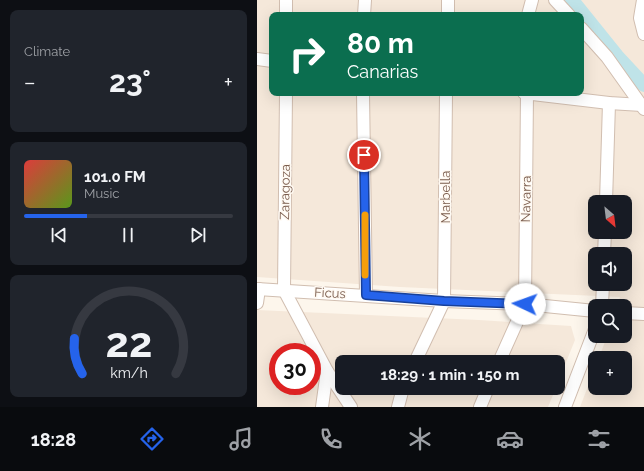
<!DOCTYPE html>
<meta charset="utf-8">
<style>
:root{--surface:#171b24;--page:#20242c;--text:#f1f3f6;--muted:#9ea1a6;--line:#363941;--accent:#2563eb}
body{margin:0;font-family:Raleway,sans-serif;background:var(--page);color:var(--text);height:100vh;display:flex;flex-direction:column;font-size:15px;white-space:nowrap}
*{box-sizing:border-box;margin:0}
p{font-size:13px;color:var(--muted)}
.icon{flex:none;width:22px;height:22px;fill:none;stroke:currentColor;stroke-width:2;stroke-linecap:round;stroke-linejoin:round}
.map{position:relative;flex:1;overflow:hidden}
.details{display:flex;flex-direction:column;gap:10px;padding:10px;background:#0d0f14;width:257px}
.details>*{flex:none}
.hud{position:absolute;left:12px;top:12px;width:315px;height:84px;border-radius:8px;box-shadow:0 4px 16px #0002;background:#0b6e4f;color:#fff;overflow:hidden}
.needle{width:26px;rotate:152deg}
.tools{position:absolute;left:331px;top:195px;display:grid;gap:8px}
.tools a{display:grid;place-items:center;width:44px;height:44px;border-radius:8px;background:var(--surface);box-shadow:0 4px 16px #0002;font-size:20px}
.speed{position:absolute;left:12px;top:343px;display:flex;gap:8px;font-size:20px;font-weight:700;text-align:center}
.speed>*{display:grid;place-content:center;width:52px;height:52px;border-radius:50%;background:var(--surface);box-shadow:0 4px 16px #0002;line-height:1}
.speed .limit{border:6px solid #d22;background:#fff;color:#111}
.pin{position:absolute;display:grid;place-items:center;width:34px;height:34px;color:#fff;margin:-17px;border:2px solid #fff;border-radius:50%;box-shadow:0 1px 4px #0007}
.me{position:absolute;width:44px;margin:-22px;rotate:273deg;stroke-linejoin:round;filter:drop-shadow(0 0 3px #0008)}
.turn{display:flex;align-items:center;gap:14px;height:84px;padding:0 12px;font-size:18px}
.turn .icon{width:52px;height:52px;stroke-width:2.5}
.turn b{display:block;font-size:28px;line-height:34px}
.big{font-size:30px;font-weight:700;line-height:1.1}
.details .card{flex:1;display:flex;flex-direction:column;justify-content:center;gap:6px;min-width:0;padding:0 14px;border-radius:8px;background:var(--page)}
.details .dial{align-items:center;gap:0}
.dial svg{height:104px;overflow:visible;fill:none;stroke:var(--line);stroke-width:7;stroke-linecap:round;text-anchor:middle}
.dial text{fill:var(--text);stroke:none}
.song{display:flex;align-items:center;gap:12px}
.cover{width:48px;height:48px;border-radius:6px;background:linear-gradient(135deg,hsl(0 70% 55%),hsl(90 70% 35%))}
.played{height:4px;border-radius:2px;background:linear-gradient(90deg,var(--accent) 30%,var(--line) 30%)}
.keys{display:flex;justify-content:space-around;direction:ltr}
.heat{display:flex;justify-content:space-between;align-items:center;font-size:22px;direction:ltr}
.trip{position:absolute;left:78px;top:355px;width:230px;height:40px;border-radius:8px;background:var(--surface);box-shadow:0 4px 16px #0002;font-weight:700;line-height:40px;text-align:center}
.tabs{display:flex;height:64px;justify-content:space-around;align-items:center;background:#090b0e;color:var(--muted)}
.tabs .icon{width:28px;height:28px}
.tabs .on{color:var(--accent)}
.tabs b{font-size:18px;color:var(--text)}
main{display:flex;flex:1;min-height:0}
.map>svg:first-child{display:block}
.residential{fill:#f5e8da;fill-rule:evenodd}
.lines{fill:none;stroke-linecap:round;stroke-linejoin:round}
.canal{stroke:#bfe3e8;stroke-width:14}
.street-casing{stroke:#d1beb0;stroke-width:14}
.street{stroke:#fff;stroke-width:12}
.route-casing{stroke:#184099;stroke-width:10}
.route{stroke:#2563eb;stroke-width:7}
.slow{stroke:#f59e0b;stroke-width:7}
.labels{text-anchor:middle;dominant-baseline:central;stroke-width:3;stroke-linejoin:round;paint-order:stroke}
.street-label{font-size:13px;fill:#7a5c4d;stroke:#fffaf3}
</style>
<main>
<section class="details">
<div class="card"><p>Climate</p>
<div class="heat"><a>−</a><b class="big">23°</b><a>+</a></div>
</div>
<div class="card">
<div class="song"><i class="cover"></i><div><b>101.0 FM</b><p>Music</p></div></div>
<div class="played"></div>
<div class="keys"><svg class="icon" aria-label="previous" viewBox="0 0 24 24"><path d="M18 5L8 12l10 7zM5 5v14"/></svg><svg class="icon" aria-label="pause" viewBox="0 0 24 24"><path d="M8 5v14M16 5v14"/></svg><svg class="icon" aria-label="next" viewBox="0 0 24 24"><path d="M6 5l10 7-10 7zM19 5v14"/></svg></div>
</div>
<div class="card dial"><svg viewBox="0 0 100 80">
<path d="M14 69A42 42 0 1 1 86 69"/>
<path d="M14 69A42 42 0 0 1 8 42" stroke="#2563eb"/>
<text x="50" y="56" font-size="32" font-weight="700">22</text>
<text x="50" y="72" font-size="11">km/h</text>
</svg></div>
</section>
<div class="map">
<svg width="387" height="407" viewBox="0 0 387 407">
<rect width="100%" height="100%" fill="#fdf6ec"/>
<g class="residential">
<path d="M0,0H387V407H323L338,368V388H368V358H342L350,336H368V306H360L363,297L143,287L0,277ZM15,15H324V93H15ZM338,202H368V232H338ZM338,254H368V284H338Z"/>
<path d="M0,310L222,320L314,326L318,340L301,382V362H85V388H299L291,407H0ZM21,352H55V386H21Z"/>
</g>
<g class="lines">
<polyline class="canal" points="315,0 360,56 387,85"/>
<g class="street-casing">
<g id="street">
<polyline points="29,0 29,15"/>
<polyline points="298,0 312,15"/>
<polyline points="386,0 383,18 387,34"/>
<polyline points="107,15 108,0"/>
<polyline points="191,15 191,0"/>
<polyline points="271,15 275,0"/>
<polyline points="324,28 350,57 387,109"/>
<polyline points="0,59 15,61"/>
<polyline points="29,93 27,290 70,371 94,407"/>
<polyline points="106,93 109,295"/>
<polyline points="267,93 352,103 385,105"/>
<polyline points="349,202 352,103"/>
<polyline points="347,254 348,232"/>
<polyline points="0,289 187,301 268,304 338,311"/>
<polyline points="0,303 2,289"/>
<polyline points="345,306 346,284"/>
<polyline points="368,313 387,314"/>
<polyline points="158,362 187,301 189,93"/>
<polyline points="242,362 268,304 270,93"/>
<polyline points="65,407 70,371"/>
<polyline points="141,407 146,388"/>
<polyline points="223,407 231,388"/>
<polyline points="308,407 338,329"/>
</g>
</g>
<use href="#street" class="street"/>
</g>
<g class="lines">
<g class="route-casing">
<polyline id="route" points="107,155 109,295 187,301 268,304"/>
</g>
<use href="#route" class="route"/>
<polyline class="slow" points="108,215 108,275"/>
</g>
<g class="labels">
<g class="street-label">
<text transform="translate(28 192) rotate(-89)">Zaragoza</text>
<text transform="translate(188 197) rotate(-90)">Marbella</text>
<text transform="translate(269 199) rotate(-89)">Navarra</text>
<text transform="translate(73 293) rotate(3)">Ficus</text>
</g>
</g>
</svg>
<div class="tools">
<a><svg class="needle" viewBox="-14 -14 28 28"><path d="M0-13l5 13h-10z" fill="#e53935"/><path d="M0 13l5-13h-10z" fill="#9ea1a6"/></svg></a>
<a><svg class="icon" aria-label="sound" viewBox="0 0 24 24"><path d="M4 9h4l5-4v14l-5-4H4zM17 9q2 3 0 6"/></svg></a>
<a><svg class="icon" aria-label="search" viewBox="0 0 24 24"><circle cx="10" cy="10" r="6"/><path d="M15 15l6 6"/></svg></a>
<a>+</a>
</div>
<div class="speed"><div class="limit">30</div></div>
<div class="pin" style="left:107px;top:155px;background:#d93025"><svg class="icon" aria-label="arrive" viewBox="0 0 24 24"><path d="M6 21V4h12l-3 4 3 4H6"/></svg></div>
<svg class="me" style="left:268px;top:304px" viewBox="-20 -20 40 40"><circle r="19" fill="#fff"/><path d="M0-13L10 11 0 6-10 11z" fill="#2563eb"/></svg>
<div class="trip">18:29 · 1 min · 150 m</div>
<div class="hud">
<div class="turn"><svg class="icon" aria-label="right" viewBox="0 0 24 24"><path d="M7 20v-9h11M14 6l5 5-5 5"/></svg><div><b>80 m</b>Canarias</div></div>
</div>
</div>
</main>
<nav class="tabs">
<b>18:28</b>
<svg class="icon on" aria-label="directions" viewBox="0 0 24 24"><path d="M12 3l9 9-9 9-9-9zM9 14v-3h6M13 9l2 2-2 2"/></svg>
<svg class="icon" aria-label="music" viewBox="0 0 24 24"><path d="M9 18V5l10-2v13"/><circle cx="6" cy="18" r="3"/><circle cx="16" cy="16" r="3"/></svg>
<svg class="icon" aria-label="phone" viewBox="0 0 24 24"><path d="M5 4h4l2 5-3 2q2 4 5 5l2-3 5 2v4C11 20 4 13 5 4z"/></svg>
<svg class="icon" aria-label="climate" viewBox="0 0 24 24"><path d="M12 3v18M4 7l16 10M4 17L20 7"/></svg>
<svg class="icon" aria-label="car" viewBox="0 0 24 24"><path d="M5 17H2v-5l4-1 3-4h7l3 4 3 1v5h-3M9 17h6M6 11h13"/><circle cx="7" cy="17" r="2"/><circle cx="17" cy="17" r="2"/></svg>
<svg class="icon" aria-label="filters" viewBox="0 0 24 24"><path d="M4 7h16M4 17h16"/><circle cx="9" cy="7" r="2"/><circle cx="15" cy="17" r="2"/></svg>
</nav>
